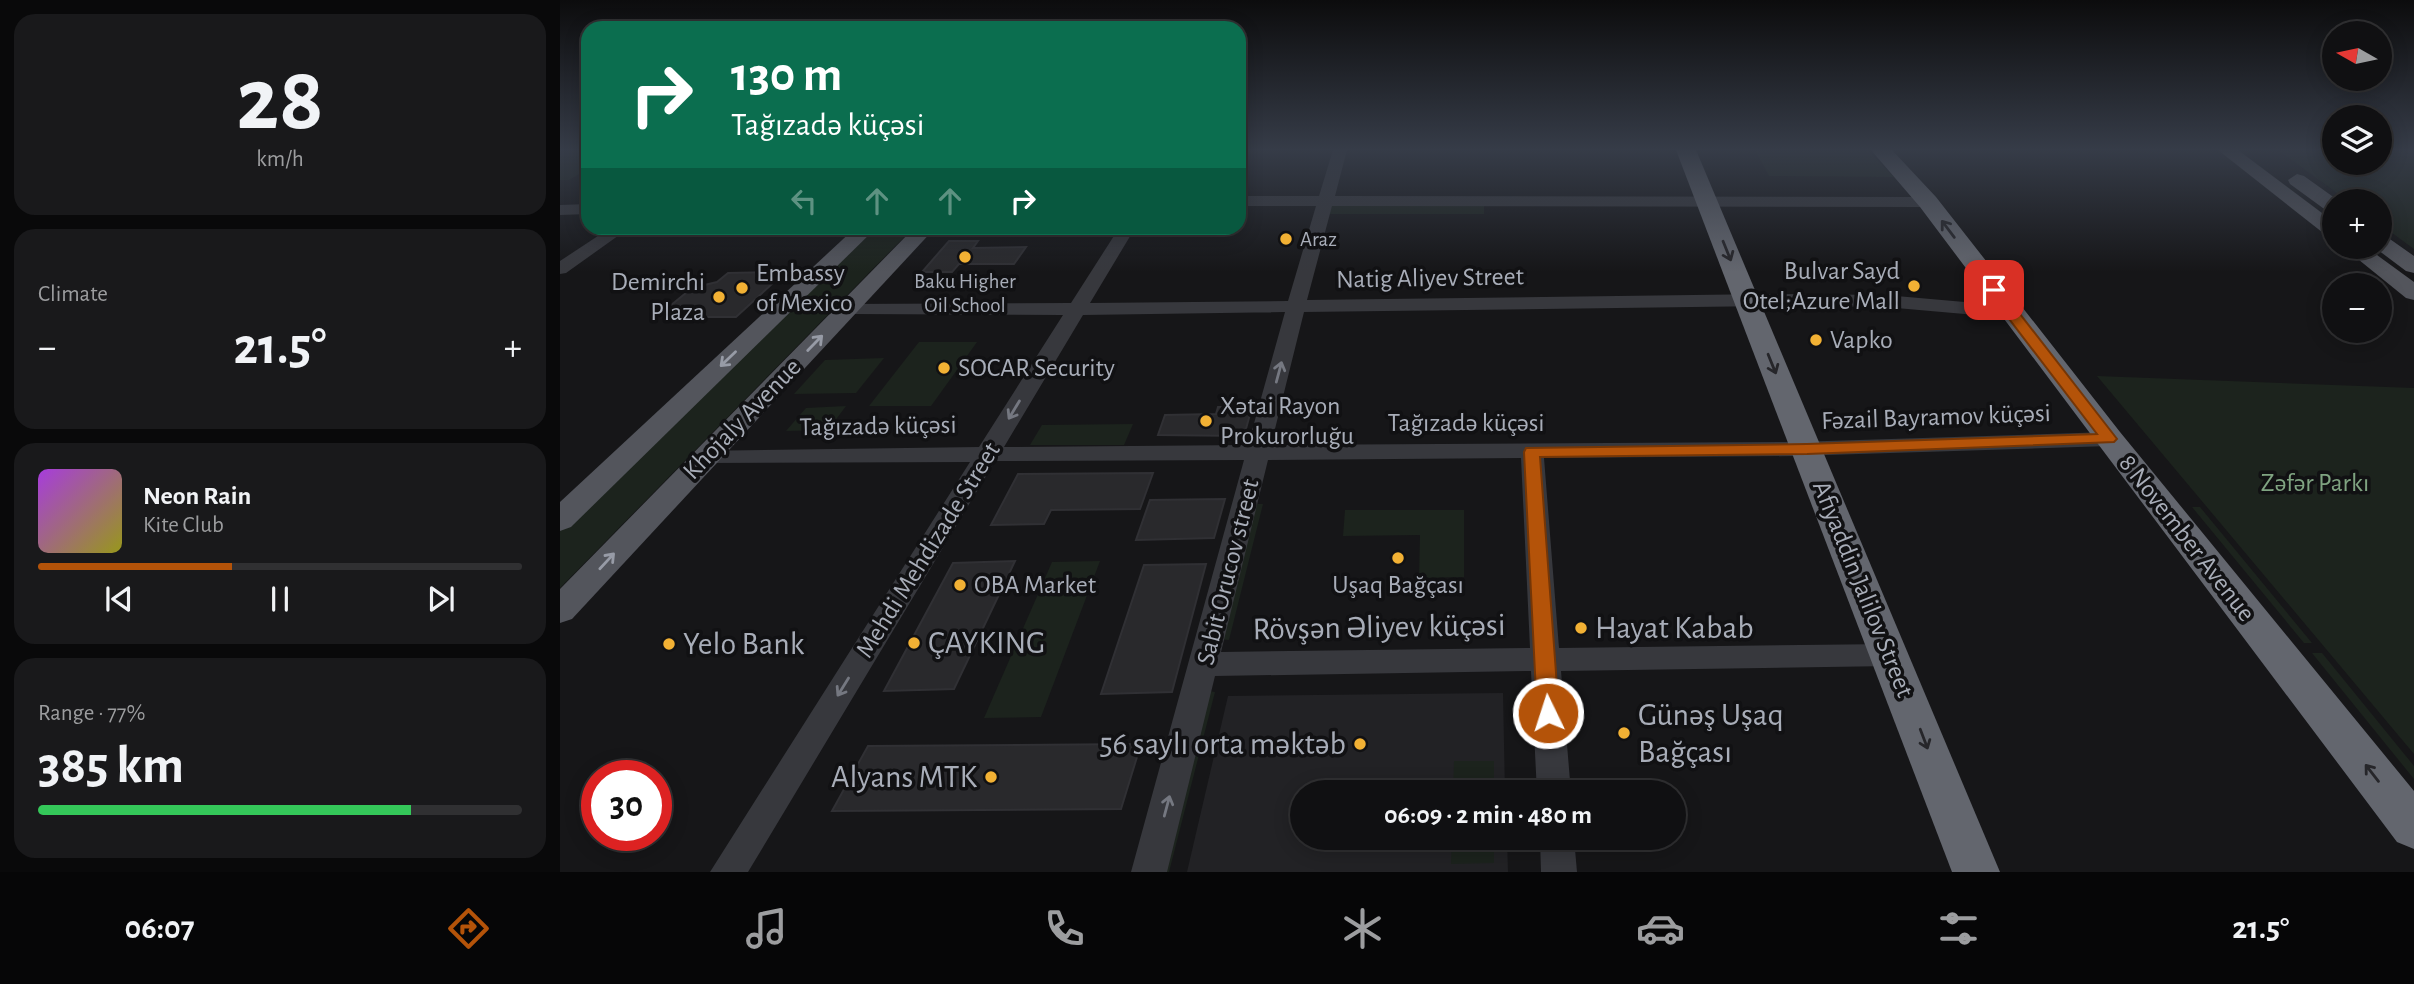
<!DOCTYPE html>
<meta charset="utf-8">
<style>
:root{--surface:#101012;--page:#19191b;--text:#f1f3f6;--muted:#9c9d9f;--line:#303032;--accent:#b45309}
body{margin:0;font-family:"Alegreya Sans",sans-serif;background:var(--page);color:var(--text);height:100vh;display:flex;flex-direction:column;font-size:26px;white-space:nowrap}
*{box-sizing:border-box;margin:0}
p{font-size:23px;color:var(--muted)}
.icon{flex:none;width:38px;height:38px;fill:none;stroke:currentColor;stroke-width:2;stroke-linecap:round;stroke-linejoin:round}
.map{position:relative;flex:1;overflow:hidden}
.drawer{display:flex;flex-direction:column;gap:14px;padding:14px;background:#09090a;width:560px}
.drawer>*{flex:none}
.hud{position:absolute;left:21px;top:21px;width:665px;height:214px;border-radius:21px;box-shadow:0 4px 18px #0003,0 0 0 2px var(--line);background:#0b6e4f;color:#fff;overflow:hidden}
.needle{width:46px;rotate:279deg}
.tools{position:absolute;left:1762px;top:21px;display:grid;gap:14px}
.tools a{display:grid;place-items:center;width:70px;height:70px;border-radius:50%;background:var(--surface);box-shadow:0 4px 18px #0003,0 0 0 2px var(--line);font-size:35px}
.speed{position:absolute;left:21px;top:760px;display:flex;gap:14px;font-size:35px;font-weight:700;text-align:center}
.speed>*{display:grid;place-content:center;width:91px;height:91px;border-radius:50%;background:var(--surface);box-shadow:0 4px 18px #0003,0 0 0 2px var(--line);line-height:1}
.speed .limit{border:10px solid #d22;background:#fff;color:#111}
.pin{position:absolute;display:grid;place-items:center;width:60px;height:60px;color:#fff;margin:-30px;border-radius:14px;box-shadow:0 4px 10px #0006}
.me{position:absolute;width:77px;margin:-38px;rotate:356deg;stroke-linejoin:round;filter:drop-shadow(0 0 5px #0008)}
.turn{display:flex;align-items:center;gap:24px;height:147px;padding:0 35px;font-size:32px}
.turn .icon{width:91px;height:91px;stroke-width:2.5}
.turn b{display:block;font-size:49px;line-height:60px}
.lanes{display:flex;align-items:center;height:66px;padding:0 35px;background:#0003;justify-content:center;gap:35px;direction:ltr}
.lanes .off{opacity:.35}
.big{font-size:52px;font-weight:600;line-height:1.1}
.drawer .tile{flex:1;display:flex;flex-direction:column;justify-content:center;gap:10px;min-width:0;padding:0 24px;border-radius:21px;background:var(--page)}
.drawer .dial{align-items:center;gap:0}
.dial b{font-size:91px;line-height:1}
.song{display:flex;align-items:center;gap:21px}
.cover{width:84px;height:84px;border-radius:10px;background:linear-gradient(135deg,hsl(280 70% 55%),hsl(60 70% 35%))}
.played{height:7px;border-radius:4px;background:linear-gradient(90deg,var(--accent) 40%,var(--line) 40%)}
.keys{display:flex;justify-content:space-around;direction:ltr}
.heat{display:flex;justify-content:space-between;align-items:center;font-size:38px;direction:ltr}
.charge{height:10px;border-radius:5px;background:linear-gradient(90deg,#34c759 77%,var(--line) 0)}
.trip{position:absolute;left:730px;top:780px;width:396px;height:70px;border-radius:35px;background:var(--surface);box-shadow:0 4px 18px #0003,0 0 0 2px var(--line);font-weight:600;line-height:70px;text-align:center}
.menu{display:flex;height:112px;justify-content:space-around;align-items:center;background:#060607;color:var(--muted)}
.menu .icon{width:49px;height:49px}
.menu .selected{color:var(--accent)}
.menu b{font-size:32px;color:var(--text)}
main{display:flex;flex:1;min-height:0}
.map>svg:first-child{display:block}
.built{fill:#222225}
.green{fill:#1c231d}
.building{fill:#29292c;stroke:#303034;stroke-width:2}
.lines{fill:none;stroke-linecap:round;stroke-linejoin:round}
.minor{fill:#37383d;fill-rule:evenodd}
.major{fill:#53555c;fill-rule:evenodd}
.highway{fill:#63666e;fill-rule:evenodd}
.oneway{stroke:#26262a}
.oneway2{stroke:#979ba6}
.oneway3{stroke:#757881}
.route{fill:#b45309;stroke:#753606;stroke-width:2}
.poi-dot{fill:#f2b134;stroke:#111113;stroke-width:2.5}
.labels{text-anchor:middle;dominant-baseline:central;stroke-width:7;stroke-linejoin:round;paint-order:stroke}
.far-poi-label{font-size:21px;fill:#a8adb8;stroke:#111113;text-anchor:start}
.poi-label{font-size:26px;fill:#a8adb8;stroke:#111113;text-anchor:start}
.street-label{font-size:26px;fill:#a8adb8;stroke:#111113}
.park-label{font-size:26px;fill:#7fa381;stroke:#111113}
.near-street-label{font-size:32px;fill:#a8adb8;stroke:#111113}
.near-poi-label{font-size:32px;fill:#a8adb8;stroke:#111113;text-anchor:start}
</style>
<main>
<section class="drawer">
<div class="tile dial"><b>28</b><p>km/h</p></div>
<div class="tile"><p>Climate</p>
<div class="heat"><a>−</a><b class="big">21.5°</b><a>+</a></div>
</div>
<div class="tile">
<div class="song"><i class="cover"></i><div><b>Neon Rain</b><p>Kite Club</p></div></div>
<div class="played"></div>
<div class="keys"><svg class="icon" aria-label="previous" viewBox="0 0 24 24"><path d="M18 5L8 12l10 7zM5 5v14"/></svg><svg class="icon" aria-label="pause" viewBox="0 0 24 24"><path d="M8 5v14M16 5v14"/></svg><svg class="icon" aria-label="next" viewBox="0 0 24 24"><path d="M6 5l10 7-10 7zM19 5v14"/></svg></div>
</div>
<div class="tile"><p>Range · 77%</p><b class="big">385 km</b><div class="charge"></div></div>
</section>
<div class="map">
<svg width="1854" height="872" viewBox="0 0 1854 872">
<rect width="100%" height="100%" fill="#161618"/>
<polygon class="built" points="943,693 945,793 742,793 742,838 947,838 948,872 627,872 668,696"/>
<g class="green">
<polygon points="8,150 28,150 28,169 9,180 0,180 0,155"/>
<polygon points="1195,150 1307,150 1334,177 1209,176"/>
<polygon points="1718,150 1774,150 1774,163 1820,163 1820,150 1854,150 1854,249 1820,224 1820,201 1788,201"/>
<polygon points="772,204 924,204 924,214 769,214"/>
<polygon points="316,228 353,228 0,588 0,531"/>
<polygon points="359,342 417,342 371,406 309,406"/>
<polygon points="324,358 296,393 234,394 265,360"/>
<polygon points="1537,376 1854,388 1854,754"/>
<polygon points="286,406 268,430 226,431 246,408"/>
<polygon points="573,424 564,445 470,445 482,425"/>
<polygon points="689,504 703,504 669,640 655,639"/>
<polygon points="1632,507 1640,507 1752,643 1744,643"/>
<polygon points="785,510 904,510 904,577 859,578 860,535 783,536"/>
<polygon points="540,561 481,717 424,718 492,562"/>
<polygon points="1752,653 1762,653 1854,766 1854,779"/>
<polygon points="643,690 655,692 609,872 594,872"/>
<polygon points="894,761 934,761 934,793 893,793"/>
<polygon points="892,838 934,838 934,863 891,864"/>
</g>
<g class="building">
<polygon points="389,241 418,241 413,248 466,247 454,264 399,264 392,272 362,272"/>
<polygon points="225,272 176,317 115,317 129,306 110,306 132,288 157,282 168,273"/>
<polygon points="658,407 692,407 684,436 598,435 605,415 656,414"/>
<polygon points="593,473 580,509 491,510 484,524 431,525 458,474"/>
<polygon points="665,499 654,538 576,540 590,500"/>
<polygon points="455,561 394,689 324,691 393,563"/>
<polygon points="646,564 612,692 541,694 584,565"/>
<polygon points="581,744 561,809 272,811 308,746"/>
</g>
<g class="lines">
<g class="minor">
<path d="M773,150H787L775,196L1368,197L1376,202L1368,207L772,206L747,300L1208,294L1325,295L1450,306L1460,312L1450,318L1325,307L1208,306L744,312L711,445L1235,442L1549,432L1557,434L1560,439L1557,444L1549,446L1235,456L984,458L999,648L1331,644L1341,647L1346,655L1341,663L1331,666L1001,671L1011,793H977L971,671L655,676L607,872H571L684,460L435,461L188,872H150L410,462L145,463L137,461L133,456L137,451L419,447L503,315L289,314L279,308L282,304L511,303L559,228H575L530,303L728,301L756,206H679V196H759ZM725,312L688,445L444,447L523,315ZM961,458L970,648L661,652L708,460Z"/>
<polygon points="28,204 28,214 0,215 0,205"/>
<polygon points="50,228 69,228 6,273 0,274 0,261"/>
<polygon points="980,838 1014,838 1017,872 981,872"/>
</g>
<g class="major">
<polygon points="1658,150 1678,150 1774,222 1774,238 1767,236"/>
<polygon points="1737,174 1744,176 1779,201 1774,201 1774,213 1767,211 1730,184 1728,180"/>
<polygon points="295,228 316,228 11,527 0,531 0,502"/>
<polygon points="354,228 375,228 12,619 0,623 0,589"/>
<polygon points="1820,235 1827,237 1854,256 1854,273 1846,271 1814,247 1820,247"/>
<polygon points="1783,247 1806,247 1854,282 1854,300 1846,298"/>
</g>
<g class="highway">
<polygon points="1116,150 1136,150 1440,872 1392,872"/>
<polygon points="1311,150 1332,150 1376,197 1560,432 1854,791 1854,849 1837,842 1360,207"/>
</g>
</g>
<defs><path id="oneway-shaft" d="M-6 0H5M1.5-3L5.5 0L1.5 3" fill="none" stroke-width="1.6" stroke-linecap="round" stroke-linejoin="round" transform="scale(1.75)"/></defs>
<g class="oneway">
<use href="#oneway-shaft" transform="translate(1388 229) rotate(-127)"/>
<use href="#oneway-shaft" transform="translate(1167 251) rotate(68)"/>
<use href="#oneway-shaft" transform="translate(1212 364) rotate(68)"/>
<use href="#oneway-shaft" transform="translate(1364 739) rotate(69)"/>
<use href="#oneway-shaft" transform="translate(1812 773) rotate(-128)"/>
</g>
<g class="oneway2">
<use href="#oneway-shaft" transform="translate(255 343) rotate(-46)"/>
<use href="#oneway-shaft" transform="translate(168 359) rotate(136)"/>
<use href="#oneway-shaft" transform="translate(47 561) rotate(-47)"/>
</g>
<g class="oneway3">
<use href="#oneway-shaft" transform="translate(719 372) rotate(-75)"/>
<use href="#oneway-shaft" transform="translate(454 410) rotate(121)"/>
<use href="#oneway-shaft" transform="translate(283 687) rotate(122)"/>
<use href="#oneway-shaft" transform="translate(607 806) rotate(-75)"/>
</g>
<linearGradient id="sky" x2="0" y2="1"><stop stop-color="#0c0c0d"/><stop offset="0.55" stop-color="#363c48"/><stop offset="1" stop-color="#363c48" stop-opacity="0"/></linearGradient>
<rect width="1854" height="272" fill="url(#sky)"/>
<polygon class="route" points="1434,286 1439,287 1554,435 1557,439 1554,442 1247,454 980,457 999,713 996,719 988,722 981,719 977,713 964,452 966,448 1247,444 1537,434 1427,290"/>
<g class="poi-dot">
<circle cx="726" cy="239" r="7"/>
<circle cx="405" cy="257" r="7"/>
<circle cx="1354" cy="286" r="7"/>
<circle cx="182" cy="288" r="7"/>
<circle cx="159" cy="297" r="7"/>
<circle cx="1256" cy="340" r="7"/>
<circle cx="384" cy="368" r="7"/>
<circle cx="646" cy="421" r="7"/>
<circle cx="838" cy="558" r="7"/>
<circle cx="400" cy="585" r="7"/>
<circle cx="1021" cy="628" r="7"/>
<circle cx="354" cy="643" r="7"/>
<circle cx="109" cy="644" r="7"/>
<circle cx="1064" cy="733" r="7"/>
<circle cx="800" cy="744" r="7"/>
<circle cx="431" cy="777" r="7"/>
</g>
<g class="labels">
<g class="far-poi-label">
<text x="740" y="239">Araz</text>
<text x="405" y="281" text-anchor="middle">Baku Higher<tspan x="405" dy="24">Oil School</tspan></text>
</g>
<g class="poi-label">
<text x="1340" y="271" text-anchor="end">Bulvar Sayd<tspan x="1340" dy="30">Otel;Azure Mall</tspan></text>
<text x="196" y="273">Embassy<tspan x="196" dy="30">of Mexico</tspan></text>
<text x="145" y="282" text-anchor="end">Demirchi<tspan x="145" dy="30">Plaza</tspan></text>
<text x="1270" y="340">Vapko</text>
<text x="398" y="368">SOCAR Security</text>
<text x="660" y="406">Xətai Rayon<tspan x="660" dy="30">Prokurorluğu</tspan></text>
<text x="414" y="585">OBA Market</text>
<text x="838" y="585" text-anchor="middle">Uşaq Bağçası</text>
</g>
<g class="street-label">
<text transform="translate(870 278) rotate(-1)">Natig Aliyev Street</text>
<text transform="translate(1376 417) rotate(-2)">Fəzail Bayramov küçəsi</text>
<text transform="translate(182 419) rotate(-46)">Khojaly Avenue</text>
<text x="906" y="423">Tağızadə küçəsi</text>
<text transform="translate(318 426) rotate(-1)">Tağızadə küçəsi</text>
<text transform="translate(1627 538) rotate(52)">8 November Avenue</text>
<text transform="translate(368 550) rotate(-58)">Mehdi Mehdizade Street</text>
<text transform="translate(668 572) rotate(-76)">Sabit Orucov street</text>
<text transform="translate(1303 589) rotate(68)">Afiyaddin Jalilov Street</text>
</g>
<g class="park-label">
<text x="1755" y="483">Zəfər Parkı</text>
</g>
<g class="near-street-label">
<text transform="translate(819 627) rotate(-1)">Rövşən Əliyev küçəsi</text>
</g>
<g class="near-poi-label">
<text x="1035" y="628">Hayat Kabab</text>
<text x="368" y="643">ÇAYKING</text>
<text x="123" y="644">Yelo Bank</text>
<text x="1078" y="715">Günəş Uşaq<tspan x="1078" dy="37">Bağçası</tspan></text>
<text x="786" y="744" text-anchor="end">56 saylı orta məktəb</text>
<text x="417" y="777" text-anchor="end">Alyans MTK</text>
</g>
</g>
</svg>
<div class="tools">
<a><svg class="needle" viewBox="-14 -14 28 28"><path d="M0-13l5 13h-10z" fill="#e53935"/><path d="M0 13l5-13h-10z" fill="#9c9d9f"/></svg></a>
<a><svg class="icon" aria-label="layers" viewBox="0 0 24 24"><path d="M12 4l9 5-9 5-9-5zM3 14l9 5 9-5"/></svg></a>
<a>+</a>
<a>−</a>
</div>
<div class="speed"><div class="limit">30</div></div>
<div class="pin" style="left:1434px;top:290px;background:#d93025"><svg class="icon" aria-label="arrive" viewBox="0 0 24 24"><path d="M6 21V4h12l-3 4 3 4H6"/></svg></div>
<svg class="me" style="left:988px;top:713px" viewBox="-20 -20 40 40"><circle r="17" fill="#b45309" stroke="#fff" stroke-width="3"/><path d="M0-11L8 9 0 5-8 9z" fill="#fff"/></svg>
<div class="trip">06:09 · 2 min · 480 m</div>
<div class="hud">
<div class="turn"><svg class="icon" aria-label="right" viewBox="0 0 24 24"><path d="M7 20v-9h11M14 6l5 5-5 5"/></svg><div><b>130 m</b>Tağızadə küçəsi</div></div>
<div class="lanes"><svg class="icon off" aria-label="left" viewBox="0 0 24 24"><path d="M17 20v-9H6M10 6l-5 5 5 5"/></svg><svg class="icon off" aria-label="ahead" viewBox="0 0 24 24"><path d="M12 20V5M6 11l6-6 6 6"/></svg><svg class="icon off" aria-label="ahead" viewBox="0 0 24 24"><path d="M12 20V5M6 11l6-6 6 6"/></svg><svg class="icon" aria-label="right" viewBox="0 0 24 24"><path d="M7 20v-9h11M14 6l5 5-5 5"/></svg></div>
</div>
</div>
</main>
<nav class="menu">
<b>06:07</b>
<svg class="icon selected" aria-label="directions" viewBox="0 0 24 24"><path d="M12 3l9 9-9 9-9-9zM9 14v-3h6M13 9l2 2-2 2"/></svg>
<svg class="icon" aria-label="music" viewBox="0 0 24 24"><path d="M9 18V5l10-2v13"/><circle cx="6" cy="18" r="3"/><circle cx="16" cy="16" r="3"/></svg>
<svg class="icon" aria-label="phone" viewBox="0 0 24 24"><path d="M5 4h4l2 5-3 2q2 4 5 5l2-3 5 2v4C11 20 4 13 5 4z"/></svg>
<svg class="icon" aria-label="climate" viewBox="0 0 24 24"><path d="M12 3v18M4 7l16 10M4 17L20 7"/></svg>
<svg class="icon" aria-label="car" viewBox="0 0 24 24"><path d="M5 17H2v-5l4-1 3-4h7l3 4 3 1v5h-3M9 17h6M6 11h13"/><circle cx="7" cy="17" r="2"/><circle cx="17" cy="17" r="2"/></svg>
<svg class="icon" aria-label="filters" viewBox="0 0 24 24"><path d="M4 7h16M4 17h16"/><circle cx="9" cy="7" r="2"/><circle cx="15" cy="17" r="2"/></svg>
<b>21.5°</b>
</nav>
